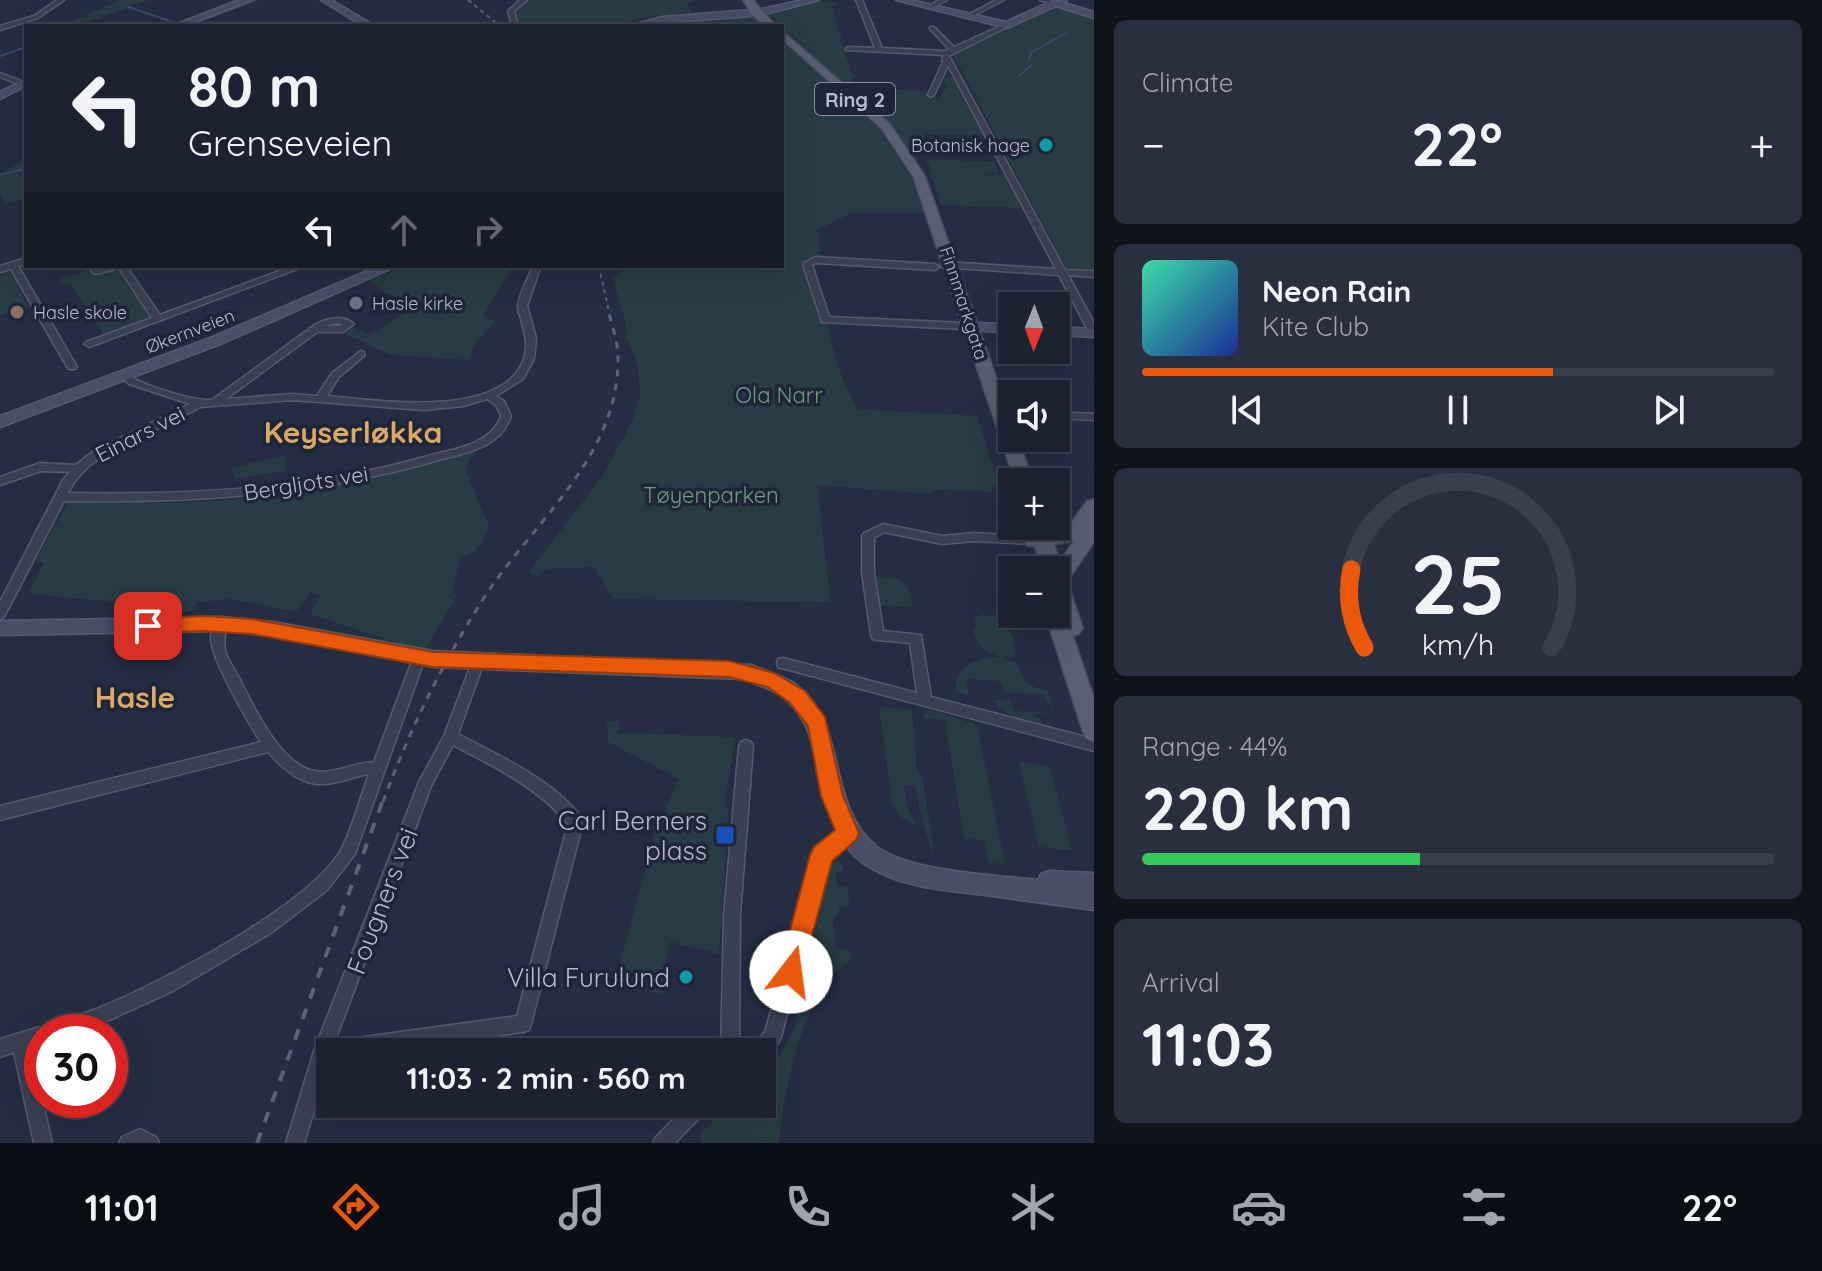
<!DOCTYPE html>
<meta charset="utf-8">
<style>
:root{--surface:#1c2232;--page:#292f3e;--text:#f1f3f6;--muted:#a0a4ac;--line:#3a3f4d;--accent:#ea580c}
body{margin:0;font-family:Quicksand,sans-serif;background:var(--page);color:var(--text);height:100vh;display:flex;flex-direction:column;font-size:30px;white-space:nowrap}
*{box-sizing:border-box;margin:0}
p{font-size:26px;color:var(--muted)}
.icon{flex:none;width:44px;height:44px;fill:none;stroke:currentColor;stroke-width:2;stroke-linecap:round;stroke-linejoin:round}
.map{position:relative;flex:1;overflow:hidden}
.sheet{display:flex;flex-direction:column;gap:20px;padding:20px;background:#0f131c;width:728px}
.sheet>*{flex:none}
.banner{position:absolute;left:24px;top:24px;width:760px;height:244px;border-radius:0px;box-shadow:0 8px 32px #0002,0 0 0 2px var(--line);background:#1c2232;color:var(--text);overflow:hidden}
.needle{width:52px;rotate:181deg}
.buttons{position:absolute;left:998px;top:292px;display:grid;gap:16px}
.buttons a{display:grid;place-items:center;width:72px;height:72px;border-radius:0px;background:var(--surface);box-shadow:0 8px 32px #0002,0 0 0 2px var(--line);font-size:40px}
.speed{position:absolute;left:24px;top:1014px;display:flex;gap:16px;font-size:40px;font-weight:700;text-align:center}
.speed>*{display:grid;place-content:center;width:104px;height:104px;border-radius:50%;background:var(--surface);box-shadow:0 8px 32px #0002,0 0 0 2px var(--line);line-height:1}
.speed .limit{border:12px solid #d22;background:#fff;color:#111}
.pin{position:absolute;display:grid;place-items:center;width:68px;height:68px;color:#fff;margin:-34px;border-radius:16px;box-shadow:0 4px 12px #0006}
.me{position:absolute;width:88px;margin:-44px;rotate:15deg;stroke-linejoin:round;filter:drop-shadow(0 0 6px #0008)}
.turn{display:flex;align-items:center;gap:28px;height:168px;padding:0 32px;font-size:36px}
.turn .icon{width:104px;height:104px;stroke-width:2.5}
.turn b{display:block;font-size:56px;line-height:68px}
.lanes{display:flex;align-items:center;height:76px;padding:0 32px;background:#0003;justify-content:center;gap:40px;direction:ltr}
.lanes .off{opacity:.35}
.big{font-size:60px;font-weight:700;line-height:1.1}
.sheet .widget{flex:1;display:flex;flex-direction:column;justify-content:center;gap:12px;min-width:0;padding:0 28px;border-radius:12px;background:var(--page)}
.sheet .dial{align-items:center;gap:0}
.dial svg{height:208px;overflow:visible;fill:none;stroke:var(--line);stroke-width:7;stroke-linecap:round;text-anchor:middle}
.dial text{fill:var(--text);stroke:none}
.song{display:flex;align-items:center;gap:24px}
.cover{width:96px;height:96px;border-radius:12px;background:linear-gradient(135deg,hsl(160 70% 55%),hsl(230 70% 35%))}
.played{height:8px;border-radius:4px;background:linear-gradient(90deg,var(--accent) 65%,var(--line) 65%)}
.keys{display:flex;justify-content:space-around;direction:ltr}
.heat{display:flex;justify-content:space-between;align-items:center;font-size:44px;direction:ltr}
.charge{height:12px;border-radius:6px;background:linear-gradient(90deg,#34c759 44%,var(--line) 0)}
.trip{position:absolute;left:316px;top:1038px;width:460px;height:80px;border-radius:0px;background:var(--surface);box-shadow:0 8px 32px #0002,0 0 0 2px var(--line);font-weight:700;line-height:80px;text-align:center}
.menu{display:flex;height:128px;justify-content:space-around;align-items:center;background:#0b0e14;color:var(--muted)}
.menu .icon{width:56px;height:56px}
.menu .active{color:var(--accent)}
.menu b{font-size:36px;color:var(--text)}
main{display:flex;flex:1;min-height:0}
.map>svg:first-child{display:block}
.green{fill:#273c44}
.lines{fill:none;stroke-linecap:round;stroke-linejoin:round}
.stream{stroke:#3a486c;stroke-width:2}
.street-casing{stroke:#555b6d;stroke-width:3}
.secondary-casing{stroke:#555b6d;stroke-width:3}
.primary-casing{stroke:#43495c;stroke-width:3}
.street{fill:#3a4052;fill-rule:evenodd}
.secondary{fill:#474e65;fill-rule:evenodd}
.primary{fill:#585f72;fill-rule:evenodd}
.rail-far2{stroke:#5b6379;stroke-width:2;stroke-dasharray:4 4;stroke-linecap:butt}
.rail-far1{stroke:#5b6379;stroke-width:3;stroke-dasharray:7 7;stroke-linecap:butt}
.rail{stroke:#5b6379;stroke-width:4;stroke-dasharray:11 11;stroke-linecap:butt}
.route{fill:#ea580c;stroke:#983908;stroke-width:2}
.culture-dot{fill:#0f9aa8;stroke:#1e2538;stroke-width:3}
.worship-dot{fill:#6b7280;stroke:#1e2538;stroke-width:3}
.education-dot{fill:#8d6e63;stroke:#1e2538;stroke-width:3}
.transit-dot{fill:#1a4fb4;stroke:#1e2538;stroke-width:3}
.labels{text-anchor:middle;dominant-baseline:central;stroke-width:7;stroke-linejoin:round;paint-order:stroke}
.far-poi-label{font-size:18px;fill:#b7bccc;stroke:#1e2538;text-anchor:start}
.far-street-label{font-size:18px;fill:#b7bccc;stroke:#1e2538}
.shield{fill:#1e2538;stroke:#898fa0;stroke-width:2}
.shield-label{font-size:20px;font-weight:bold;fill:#b7bccc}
.park-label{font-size:22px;fill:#6d9e7f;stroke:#1e2538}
.street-label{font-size:22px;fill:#b7bccc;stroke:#1e2538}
.near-poi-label{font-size:26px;fill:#b7bccc;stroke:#1e2538;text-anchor:end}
.near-street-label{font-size:26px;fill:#b7bccc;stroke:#1e2538}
.district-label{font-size:30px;font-weight:bold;fill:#daa963;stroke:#1e2538}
</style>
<main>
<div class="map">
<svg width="1094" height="1143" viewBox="0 0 1094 1143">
<rect width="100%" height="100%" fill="#252d43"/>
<g class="green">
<polygon points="120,0 149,0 78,26 61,26"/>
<polygon points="529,0 694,0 686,5 692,12 642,18 616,26 519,26 515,18 516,11"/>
<polygon points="824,0 836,3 832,6 851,73 860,77 850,78 861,88 929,91 927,96 939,98 947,87 943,84 946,76 954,77 986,136 926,134 924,140 927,149 908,149 888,124 822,66 771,15"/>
<polygon points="1056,7 1094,18 1094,269 1067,269 952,53"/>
<polygon points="747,17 757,18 768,26 642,26"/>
<path d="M782,38L891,139L908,167L924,213H851L817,230L821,259L814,264C827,313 831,366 858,409L977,416L998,482L993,483L992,492L934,489L931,494L817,485L831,602L613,599L594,567L547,569L538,576L528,573L602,477L632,422L640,395L638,366L626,336L625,320L613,279L628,266H782Z"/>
<polygon points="927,159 994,162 999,172 984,174 1007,175 1024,208 941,205"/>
<polygon points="26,160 26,198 5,203 0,196 0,173"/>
<polygon points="409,266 513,266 483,315 495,322 475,343 469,360 392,355 345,334 353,327 369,335 411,310 368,280"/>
<polygon points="88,270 94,276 118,270 152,317 104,335 70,284 63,285 59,279"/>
<polygon points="10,272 28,307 0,315 0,275"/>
<path d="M476,450L465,469L489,526C483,544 478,552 460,558L452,592L458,594L426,648L401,644L312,615V608L322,596L310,592L296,612L232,599L197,602L191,611C163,616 139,604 110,601C83,599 56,597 29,593L44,563L35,562L68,502C109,503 150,504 191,502C288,499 383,476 476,450Z"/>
<polygon points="284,455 286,471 235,479 231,468"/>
<polygon points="879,576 899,579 911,593 913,607 880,605 876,578"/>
<path d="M983,614L987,617L993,614L1013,636L1016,654L1012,657L1005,655L997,641L1005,657L1002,658L1016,662C1023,680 1027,688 1048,690L1053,711L1051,714L1031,713L1042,721L1041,725C1024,720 1003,717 994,700L1010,699L1014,711L1050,713L1052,709L1042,694L1006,693L1000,681L970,679L967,680L969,696L956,691C953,666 980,656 1000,657C985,652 977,646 973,629H977L974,619Z"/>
<polygon points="879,706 912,710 917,771 922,775 935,858 921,818 916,786 904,785 907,806 917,827 900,816 892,804"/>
<polygon points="929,710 975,724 978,728 1005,864 988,863 984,840 964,839 945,720 921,718"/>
<polygon points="607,721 618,721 619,733 735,737 724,808 729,809 719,954 670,942 662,976 665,978 665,995 615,983 654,836 679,779 608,742"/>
<polygon points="1019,761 1050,767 1072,850 1039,847"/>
<path d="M839,860L845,871H836L837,885L847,887L850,906L839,908V915L833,919L835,948L848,949L853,956C846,966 834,972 827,982C797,1023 784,1094 779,1143H701V1132L731,1104H762V1073L780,1055L795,1026L827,877L833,863Z"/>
</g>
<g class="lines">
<g class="stream">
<polyline points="128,7 176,23"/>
<polyline points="186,26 256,0"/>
<polyline points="0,56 26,47"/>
<polyline points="1029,59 1032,52 1066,33"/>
<polyline points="1020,75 1032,65"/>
<polyline points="0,175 26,168"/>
</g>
<g class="street-casing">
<g id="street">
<polygon points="57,0 64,0 38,18 0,30 0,26 34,16"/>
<polygon points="520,0 527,0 514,11 518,26 512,26 508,11"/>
<polygon points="856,0 862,0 882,48 945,51 949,49 930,29 930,27 934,27 954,47 1005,24 1009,24 1009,26 949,56 1065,270 1094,271 1094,277 1068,275 1094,323 1094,335 1089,332 1059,275 941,267 941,263 944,262 1056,269 948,65 934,95 931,97 928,95 942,64 943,55 846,50 846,48 848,47 875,48"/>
<polygon points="939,0 947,0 932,8 927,7"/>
<polygon points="996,0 1004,0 971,17 966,16"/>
<polygon points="1040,0 1050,0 1058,3 1055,5"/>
<polygon points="0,73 26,83 26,87 0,77"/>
<polygon points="815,257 935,264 939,267 935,270 816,263 812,265 829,317 964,323 969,326 964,329 822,322 803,264"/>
<polygon points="26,258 26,264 18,266 77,367 75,369 69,369 67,367 11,269 0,272 0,266"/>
<polygon points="88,266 97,266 98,268 126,266 160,315 293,266 305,266 89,347 84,344 86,342 152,318 119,268 96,274 93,273"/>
<path d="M533,266H541L527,306L536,338L534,359L523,379L496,396L504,401L511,416C500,450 462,453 432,462C311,496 188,503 64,501L4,617L0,619V602L63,480L70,472L41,471L0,485V477L40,463L76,465L95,450L190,404L129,384L120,377V373C128,373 129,376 137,380C153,388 194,401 212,400L316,324C328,318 342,314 354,324L343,332H317L226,399L292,394L317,396L332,373L361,351L364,352V356L339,377L327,396C376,400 499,420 523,361C529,347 525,333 521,319C520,315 518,311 518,307C518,297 529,276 533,266ZM336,323L343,324L341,326H326ZM487,399L496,405L501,416C491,446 451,449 424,457C308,490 188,495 68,493C76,477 87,466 103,456L201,407L292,400L424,410L463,406Z"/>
<polygon points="1056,412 1094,414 1094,420 1056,418"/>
<polygon points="883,524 942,536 974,533 1037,537 1039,540 1033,544 974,541 942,544 884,532 874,538 874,572 883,631 921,635 931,697 1094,739 1094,751 778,667 777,663 778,659 783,658 917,693 910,643 877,640 873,639 871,635 862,572 862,536 864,533"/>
<path d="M222,619L226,621L228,624C224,634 223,643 226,654C229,661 234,669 238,676C253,705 276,756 307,769C329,778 352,762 374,762L413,658L414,654L419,653L424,654L425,658L355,854L327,890L271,933L171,992L105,1022L75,1032H42V1042L30,1047L52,1143H34L14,1052L0,1057V1039C33,1029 66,1020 99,1008C158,984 313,904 342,848C353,826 360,798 369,774C357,776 345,781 332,783C305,789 285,771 268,752L0,820V806L261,742C249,724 210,657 211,638C211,633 215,626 218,621Z"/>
<path d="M478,657L483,658L484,662L458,734C494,753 565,786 583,822L531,1024L529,1030L523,1032L379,1052H330V1059L304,1143H286L314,1051L419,782L444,736L472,662L473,658ZM453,745C493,766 539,788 568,824L517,1016L335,1041L432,784Z"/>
<polygon points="746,740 751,742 753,746 740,915 739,1052 721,1052 724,915 739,746 741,742"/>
<polygon points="848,826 853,828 855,833 853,838 828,859 781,1037 778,1043 762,1059 762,1052 748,1052 751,1046 765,1032 814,855 817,850 843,828"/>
<polygon points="688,1104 710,1104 707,1110 675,1143 653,1143 656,1137"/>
<polygon points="140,1129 156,1137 159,1143 119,1143 122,1137"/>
</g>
</g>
<g class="secondary-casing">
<g id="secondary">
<polygon points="239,0 251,0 185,26 172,26"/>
<polygon points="321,0 331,0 375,26 363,26"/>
<polygon points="803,0 819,0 762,15 628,26 662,17 762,9"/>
<polygon points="896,0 911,0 1006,22 1052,1 1067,0 1064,3 1094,12 1094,18 1056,6 1007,28"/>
<polygon points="26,79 26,86 0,99 0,92"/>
<polygon points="379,266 397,266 223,343 0,427 0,416 213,337"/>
<polygon points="964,322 1012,325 1012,333 959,329 959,323"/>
<polygon points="1056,327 1094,329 1094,337 1056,335"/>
<path d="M222,617L273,622L433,651L752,665C765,671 780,675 792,682C850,719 824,805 877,847C910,872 995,875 1038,880L1041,874L1049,871L1094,873V910C1058,905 1021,900 985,895C943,890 899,888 863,863C806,822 836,730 777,693C767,687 754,684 743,679L433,667L273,636L222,631L0,635V621Z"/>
</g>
</g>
<g class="primary-casing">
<g id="primary">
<polygon points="743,0 753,0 776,26 765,26 752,15"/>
<polygon points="782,31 890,124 925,176 1012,422 1012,438 1018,438 1033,482 1015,482 913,176 882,129 782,39"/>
<path d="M1094,499V542L1067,582L1083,628L1079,634L1073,636L1094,698V742L1086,739L1083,732L1045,614H1056V570H1043L1035,547L1026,545L1023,540L1031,534V526H1047L1049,531L1067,528L1087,501ZM1074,541L1060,561L1054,544Z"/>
</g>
</g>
<use href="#street" class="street"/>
<use href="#secondary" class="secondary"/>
<use href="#primary" class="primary"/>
<g class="rail-far2">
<polyline points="468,0 500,26"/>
<polyline points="599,266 609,312"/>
</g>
<path class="rail-far1" d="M383,802C408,733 441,666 480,604C529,525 619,459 618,358C618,342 612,325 608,310"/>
<polyline class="rail" points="257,1143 383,800"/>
</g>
<polygon class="route" points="203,616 252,619 433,652 729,661 774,673 805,691 825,717 843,796 859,833 856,840 832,861 800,980 791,984 783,980 779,972 810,855 814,847 835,830 821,796 808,726 790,703 768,687 729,677 433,667 252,634 203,631 148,633 141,631 138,626 141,621 148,619"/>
<g class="culture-dot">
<circle cx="1046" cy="145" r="8"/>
<circle cx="686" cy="977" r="8"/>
</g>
<circle class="worship-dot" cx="356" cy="303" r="8"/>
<circle class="education-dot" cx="17" cy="312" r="8"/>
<rect class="transit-dot" x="715" y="825" width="20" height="20" rx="4"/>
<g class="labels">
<g class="far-poi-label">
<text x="1030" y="145" text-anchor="end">Botanisk hage</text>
<text x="372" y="303">Hasle kirke</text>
<text x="33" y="312">Hasle skole</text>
</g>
<g class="far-street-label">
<text transform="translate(964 303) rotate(72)">Finnmarkgata</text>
<text transform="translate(190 331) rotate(-21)">Økernveien</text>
</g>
<rect class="shield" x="815" y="83" width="80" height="32" rx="6"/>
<g class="shield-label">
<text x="855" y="99">Ring 2</text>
</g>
<g class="park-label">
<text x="779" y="395">Ola Narr</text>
<text x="711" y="495">Tøyenparken</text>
</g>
<g class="street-label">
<text transform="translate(140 434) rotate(-27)">Einars vei</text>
<text transform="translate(306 483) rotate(-9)">Bergljots vei</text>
</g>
<g class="near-poi-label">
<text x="707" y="820">Carl Berners<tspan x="707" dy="30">plass</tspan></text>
<text x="670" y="977">Villa Furulund</text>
</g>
<g class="near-street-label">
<text transform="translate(382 901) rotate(-69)">Fougners vei</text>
</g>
<g class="district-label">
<text x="353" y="432">Keyserløkka</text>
<text x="135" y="697">Hasle</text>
</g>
</g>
</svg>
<div class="buttons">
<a><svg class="needle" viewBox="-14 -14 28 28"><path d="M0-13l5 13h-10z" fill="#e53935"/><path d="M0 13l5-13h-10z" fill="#a0a4ac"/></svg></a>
<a><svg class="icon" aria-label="sound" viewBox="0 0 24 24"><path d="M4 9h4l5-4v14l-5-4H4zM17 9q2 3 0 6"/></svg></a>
<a>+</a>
<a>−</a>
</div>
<div class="speed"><div class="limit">30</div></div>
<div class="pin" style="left:148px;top:626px;background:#d93025"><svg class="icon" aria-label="arrive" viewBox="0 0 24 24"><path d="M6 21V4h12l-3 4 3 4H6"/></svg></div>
<svg class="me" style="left:791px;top:972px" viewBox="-20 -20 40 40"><circle r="19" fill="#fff"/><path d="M0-13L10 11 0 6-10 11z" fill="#ea580c"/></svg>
<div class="trip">11:03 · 2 min · 560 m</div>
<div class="banner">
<div class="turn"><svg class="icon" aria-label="left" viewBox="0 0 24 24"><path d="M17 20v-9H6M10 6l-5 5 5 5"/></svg><div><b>80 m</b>Grenseveien</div></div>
<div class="lanes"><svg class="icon" aria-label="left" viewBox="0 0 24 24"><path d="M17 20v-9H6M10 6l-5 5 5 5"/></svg><svg class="icon off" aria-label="ahead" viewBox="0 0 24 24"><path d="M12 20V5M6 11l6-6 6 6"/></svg><svg class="icon off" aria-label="right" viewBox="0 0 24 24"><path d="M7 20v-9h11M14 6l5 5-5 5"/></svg></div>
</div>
</div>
<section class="sheet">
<div class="widget"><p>Climate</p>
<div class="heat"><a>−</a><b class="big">22°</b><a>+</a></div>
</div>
<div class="widget">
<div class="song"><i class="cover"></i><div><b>Neon Rain</b><p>Kite Club</p></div></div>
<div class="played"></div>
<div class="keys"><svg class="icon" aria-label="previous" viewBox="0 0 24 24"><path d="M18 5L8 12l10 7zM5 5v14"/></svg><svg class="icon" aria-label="pause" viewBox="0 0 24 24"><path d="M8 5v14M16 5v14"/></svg><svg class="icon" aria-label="next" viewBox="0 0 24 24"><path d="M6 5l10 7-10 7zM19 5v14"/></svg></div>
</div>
<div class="widget dial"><svg viewBox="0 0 100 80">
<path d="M14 69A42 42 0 1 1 86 69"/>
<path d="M14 69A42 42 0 0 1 9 39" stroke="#ea580c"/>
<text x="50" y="56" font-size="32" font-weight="700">25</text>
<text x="50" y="72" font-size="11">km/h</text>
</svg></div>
<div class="widget"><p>Range · 44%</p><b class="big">220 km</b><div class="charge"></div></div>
<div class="widget"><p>Arrival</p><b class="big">11:03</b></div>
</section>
</main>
<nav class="menu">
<b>11:01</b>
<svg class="icon active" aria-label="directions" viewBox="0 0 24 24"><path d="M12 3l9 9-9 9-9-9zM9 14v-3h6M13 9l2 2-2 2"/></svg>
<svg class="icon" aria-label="music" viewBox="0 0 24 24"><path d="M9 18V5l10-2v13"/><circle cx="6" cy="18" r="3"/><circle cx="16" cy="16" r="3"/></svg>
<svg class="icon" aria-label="phone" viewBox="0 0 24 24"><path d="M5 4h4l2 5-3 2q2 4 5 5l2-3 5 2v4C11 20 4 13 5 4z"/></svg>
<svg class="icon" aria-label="climate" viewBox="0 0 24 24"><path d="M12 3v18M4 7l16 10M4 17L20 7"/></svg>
<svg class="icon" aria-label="car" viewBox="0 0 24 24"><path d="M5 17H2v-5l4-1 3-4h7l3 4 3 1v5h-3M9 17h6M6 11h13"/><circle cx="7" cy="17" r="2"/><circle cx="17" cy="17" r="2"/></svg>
<svg class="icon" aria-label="filters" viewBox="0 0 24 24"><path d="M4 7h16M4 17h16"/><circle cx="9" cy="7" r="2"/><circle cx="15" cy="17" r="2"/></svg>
<b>22°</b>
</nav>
